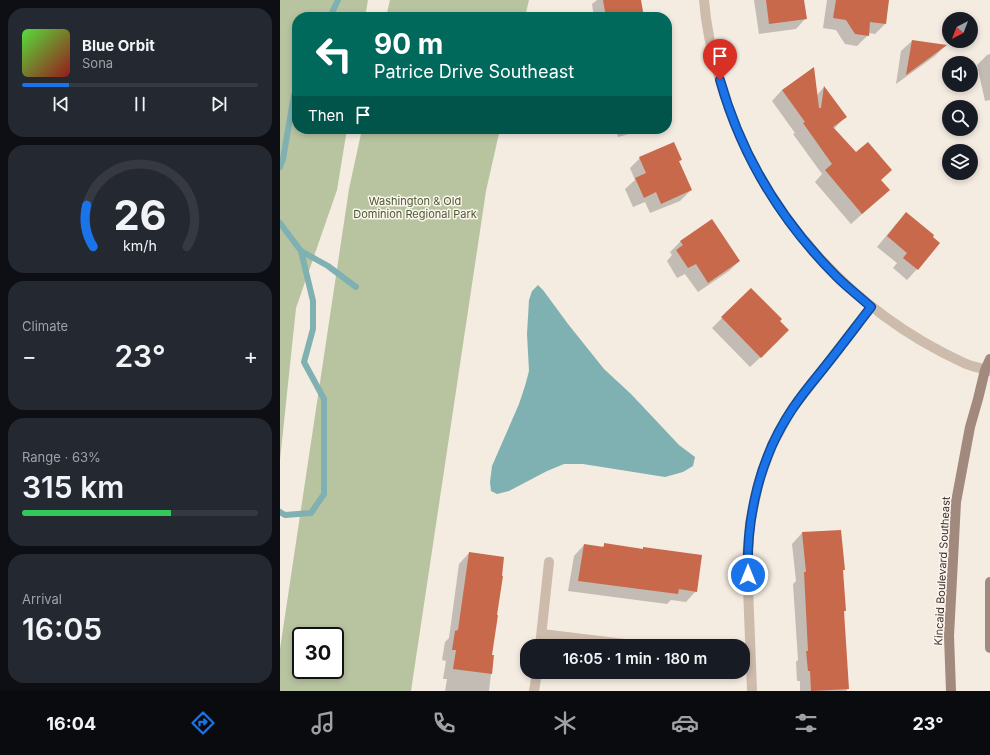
<!DOCTYPE html>
<meta charset="utf-8">
<style>
:root{--surface:#171b24;--page:#242831;--text:#f1f3f6;--muted:#9ea1a6;--line:#363941;--accent:#1a73e8}
body{margin:0;font-family:Inter,sans-serif;background:var(--page);color:var(--text);height:100vh;display:flex;flex-direction:column;font-size:15px;white-space:nowrap}
*{box-sizing:border-box;margin:0}
p{font-size:13px;color:var(--muted)}
.icon{flex:none;width:22px;height:22px;fill:none;stroke:currentColor;stroke-width:2;stroke-linecap:round;stroke-linejoin:round}
.map{position:relative;flex:1;overflow:hidden}
.drawer{display:flex;flex-direction:column;gap:8px;padding:8px;background:#0d0f14;width:280px}
.drawer>*{flex:none}
.top-card{position:absolute;left:12px;top:12px;width:380px;height:122px;border-radius:16px;box-shadow:0 2px 6px #0003;background:#00695c;color:#fff;overflow:hidden}
.needle{width:26px;rotate:222deg}
.controls{position:absolute;left:662px;top:12px;display:grid;gap:8px}
.controls a{display:grid;place-items:center;width:36px;height:36px;border-radius:50%;background:var(--surface);box-shadow:0 2px 6px #0003;font-size:20px}
.speed{position:absolute;left:12px;top:627px;display:flex;gap:8px;font-size:20px;font-weight:700;text-align:center}
.speed>*{display:grid;place-content:center;width:52px;height:52px;border-radius:50%;background:var(--surface);box-shadow:0 2px 6px #0003;line-height:1}
.speed .limit{border:2px solid #111;border-radius:6px;background:#fff;color:#111}
.pin{position:absolute;display:grid;place-items:center;width:34px;height:34px;color:#fff;margin:-41px -17px;border-radius:50% 50% 50% 0;rotate:-45deg;box-shadow:0 0 4px #0007}
.pin .icon{rotate:45deg}
.me{position:absolute;width:44px;margin:-22px;rotate:0deg;stroke-linejoin:round;filter:drop-shadow(0 0 3px #0008)}
.turn{display:flex;align-items:center;gap:14px;height:84px;padding:0 16px;font-size:18px}
.turn .icon{width:52px;height:52px;stroke-width:2.5}
.turn b{display:block;font-size:28px;line-height:34px}
.then{display:flex;align-items:center;height:38px;padding:0 16px;background:#0003;gap:8px;font-size:15px}
.big{font-size:30px;font-weight:600;line-height:1.1}
.drawer .card{flex:1;display:flex;flex-direction:column;justify-content:center;gap:6px;min-width:0;padding:0 14px;border-radius:16px;background:var(--page)}
.drawer .dial{align-items:center;gap:0}
.dial svg{height:104px;overflow:visible;fill:none;stroke:var(--line);stroke-width:7;stroke-linecap:round;text-anchor:middle}
.dial text{fill:var(--text);stroke:none}
.song{display:flex;align-items:center;gap:12px}
.cover{width:48px;height:48px;border-radius:6px;background:linear-gradient(135deg,hsl(110 70% 55%),hsl(0 70% 35%))}
.played{height:4px;border-radius:2px;background:linear-gradient(90deg,var(--accent) 20%,var(--line) 20%)}
.keys{display:flex;justify-content:space-around;direction:ltr}
.heat{display:flex;justify-content:space-between;align-items:center;font-size:22px;direction:ltr}
.charge{height:6px;border-radius:3px;background:linear-gradient(90deg,#34c759 63%,var(--line) 0)}
.trip{position:absolute;left:240px;top:639px;width:230px;height:40px;border-radius:16px;background:var(--surface);box-shadow:0 2px 6px #0003;font-weight:600;line-height:40px;text-align:center}
.tabs{display:flex;height:64px;justify-content:space-around;align-items:center;background:#090b0e;color:var(--muted)}
.tabs .icon{width:28px;height:28px}
.tabs .selected{color:var(--accent)}
.tabs b{font-size:18px;color:var(--text)}
main{display:flex;flex:1;min-height:0}
.map>svg:first-child{display:block}
.green{fill:#b8c4a0;fill-rule:evenodd}
.water{fill:#7fb0b2}
.shadow{fill:#0003}
.lines{fill:none;stroke-linecap:round;stroke-linejoin:round}
.stream{stroke:#7fb0b2;stroke-width:6}
.building{fill:#c8694b}
.street{stroke:#cdbbac;stroke-width:10}
.secondary{stroke:#a18a7d;stroke-width:10}
.route-casing{stroke:#114b97;stroke-width:10}
.route{stroke:#1a73e8;stroke-width:7}
.labels{text-anchor:middle;dominant-baseline:central;stroke-width:3;stroke-linejoin:round;paint-order:stroke}
.park-label{font-size:11px;fill:#4a5a2e;stroke:#fbf5ee}
.street-label{font-size:11px;fill:#3b302b;stroke:#fbf5ee}
</style>
<main>
<section class="drawer">
<div class="card">
<div class="song"><i class="cover"></i><div><b>Blue Orbit</b><p>Sona</p></div></div>
<div class="played"></div>
<div class="keys"><svg class="icon" aria-label="previous" viewBox="0 0 24 24"><path d="M18 5L8 12l10 7zM5 5v14"/></svg><svg class="icon" aria-label="pause" viewBox="0 0 24 24"><path d="M8 5v14M16 5v14"/></svg><svg class="icon" aria-label="next" viewBox="0 0 24 24"><path d="M6 5l10 7-10 7zM19 5v14"/></svg></div>
</div>
<div class="card dial"><svg viewBox="0 0 100 80">
<path d="M14 69A42 42 0 1 1 86 69"/>
<path d="M14 69A42 42 0 0 1 9 37" stroke="#1a73e8"/>
<text x="50" y="56" font-size="32" font-weight="700">26</text>
<text x="50" y="72" font-size="11">km/h</text>
</svg></div>
<div class="card"><p>Climate</p>
<div class="heat"><a>−</a><b class="big">23°</b><a>+</a></div>
</div>
<div class="card"><p>Range · 63%</p><b class="big">315 km</b><div class="charge"></div></div>
<div class="card"><p>Arrival</p><b class="big">16:05</b></div>
</section>
<div class="map">
<svg width="710" height="691" viewBox="0 0 710 691">
<rect width="100%" height="100%" fill="#f4ebe1"/>
<g class="green">
<polygon points="0,0 88,0 85,17 17,17 17,129 67,129 57,190 16,308 0,460"/>
<polygon points="110,0 249,0 245,17 106,17"/>
<path d="M82,129H220L206,191L131,691H0V649L69,189ZM21,636H55V670H21Z"/>
</g>
<polygon class="water" points="258,285 263,290 288,324 324,369 351,394 399,445 415,457 413,466 403,472 385,477 303,464 284,464 267,471 229,491 217,494 211,491 210,482 212,466 239,404 245,386 249,371 247,334 249,300 252,291"/>
<g class="shadow">
<polygon points="317,0 360,0 363,17 314,17 312,4"/>
<polygon points="474,0 523,0 526,18 516,29 479,34"/>
<polygon points="547,0 608,0 605,24 595,34 588,33 588,35 577,46 565,44 556,30 543,28"/>
<polygon points="632,41 665,46 655,56 616,84 621,51"/>
<polygon points="710,54 710,100 705,101 697,65 707,55"/>
<polygon points="544,87 565,117 554,129 609,190 571,224 535,182 542,174 513,134 515,133 492,101 502,90 537,95"/>
<polygon points="336,129 367,129 338,137"/>
<polygon points="360,158 398,162 411,190 400,201 370,213 365,202 353,207 345,189 355,180 350,168"/>
<polygon points="626,214 637,269 627,280 613,268 617,263 597,247 616,224"/>
<polygon points="401,241 459,261 449,271 418,292 405,274 397,278 387,261 392,255 390,252"/>
<polygon points="471,289 499,321 498,341 470,367 432,328"/>
<polygon points="522,533 564,570 562,571 565,611 563,612 568,688 566,691 520,691 520,681 517,681 516,662 518,660 513,584 516,581 512,544"/>
<polygon points="325,544 362,550 363,548 416,591 406,602 391,600 387,604 288,591 294,556 304,545 321,548"/>
<polygon points="189,553 211,656 213,656 209,691 165,691 167,679 163,679 166,661 162,660 165,642 169,638 179,564"/>
</g>
<g class="lines">
<g class="stream">
<polyline points="50,17 58,0"/>
<polyline points="0,167 3,159 14,95 17,89"/>
<polyline points="0,223 21,251 33,301 33,329 24,362 44,399 44,494 31,513 5,515 0,512"/>
<polyline points="21,251 48,266 76,287"/>
</g>
</g>
<g class="building">
<polygon points="323,0 361,0 364,17 326,17"/>
<polygon points="486,0 524,0 527,19 489,24"/>
<polygon points="556,0 609,0 606,24 590,22 589,36 575,34 566,20 553,18"/>
<polygon points="632,40 667,45 626,75"/>
<polygon points="534,67 539,108 541,108 544,86 567,117 553,127 576,152 588,142 612,170 601,180 610,190 582,214 545,170 552,164 523,123 525,122 502,90"/>
<polygon points="394,142 402,160 399,161 412,190 381,204 376,192 364,198 355,178 366,173 359,157"/>
<polygon points="626,212 654,235 653,237 660,243 638,270 623,258 627,253 607,236"/>
<polygon points="432,219 460,261 428,283 416,264 408,268 396,250 403,245 400,241"/>
<polygon points="471,288 502,319 500,321 509,330 481,358 441,317"/>
<polygon points="561,530 565,570 563,570 566,611 564,611 569,689 531,691 530,671 528,671 526,651 528,651 524,572 526,572 522,532"/>
<polygon points="324,543 363,549 363,547 422,555 417,592 399,589 398,594 298,581 304,544 324,547"/>
<polygon points="189,552 224,557 222,576 223,576 217,615 218,615 212,655 214,655 212,674 173,669 176,650 172,650 175,631 178,630"/>
</g>
<g class="lines">
<g class="street">
<path d="M424,0C426,27 432,54 440,80C475,205 566,309 684,363C692,367 702,368 710,371"/>
<polyline points="262,634 361,646"/>
<polyline points="260,646 269,562"/>
<polyline points="254,691 257,672"/>
<polyline points="472,691 467,561 470,523 479,481 492,445 512,409 591,307"/>
</g>
<g class="secondary">
<polyline points="710,582 710,648"/>
<polyline points="671,691 669,636 676,502 690,427 698,399 705,370 710,359"/>
</g>
</g>
<g class="lines">
<g class="route-casing">
<path id="route" d="M440,80C461,155 502,222 557,277C567,287 580,297 591,307C574,329 557,352 539,374C530,385 521,396 513,408C480,456 466,517 468,575"/>
</g>
<use href="#route" class="route"/>
</g>
<g class="labels">
<g class="park-label">
<text x="135" y="201">Washington &amp; Old<tspan x="135" dy="13">Dominion Regional Park</tspan></text>
</g>
<g class="street-label">
<text transform="translate(662 571) rotate(-87)">Kincaid Boulevard Southeast</text>
</g>
</g>
</svg>
<div class="controls">
<a><svg class="needle" viewBox="-14 -14 28 28"><path d="M0-13l5 13h-10z" fill="#e53935"/><path d="M0 13l5-13h-10z" fill="#9ea1a6"/></svg></a>
<a><svg class="icon" aria-label="sound" viewBox="0 0 24 24"><path d="M4 9h4l5-4v14l-5-4H4zM17 9q2 3 0 6"/></svg></a>
<a><svg class="icon" aria-label="search" viewBox="0 0 24 24"><circle cx="10" cy="10" r="6"/><path d="M15 15l6 6"/></svg></a>
<a><svg class="icon" aria-label="layers" viewBox="0 0 24 24"><path d="M12 4l9 5-9 5-9-5zM3 14l9 5 9-5"/></svg></a>
</div>
<div class="speed"><div class="limit">30</div></div>
<div class="pin" style="left:440px;top:80px;background:#d93025"><svg class="icon" aria-label="arrive" viewBox="0 0 24 24"><path d="M6 21V4h12l-3 4 3 4H6"/></svg></div>
<svg class="me" style="left:468px;top:575px" viewBox="-20 -20 40 40"><circle r="17" fill="#1a73e8" stroke="#fff" stroke-width="3"/><path d="M0-11L8 9 0 5-8 9z" fill="#fff"/></svg>
<div class="trip">16:05 · 1 min · 180 m</div>
<div class="top-card">
<div class="turn"><svg class="icon" aria-label="left" viewBox="0 0 24 24"><path d="M17 20v-9H6M10 6l-5 5 5 5"/></svg><div><b>90 m</b>Patrice Drive Southeast</div></div>
<div class="then">Then<svg class="icon" aria-label="arrive" viewBox="0 0 24 24"><path d="M6 21V4h12l-3 4 3 4H6"/></svg></div>
</div>
</div>
</main>
<nav class="tabs">
<b>16:04</b>
<svg class="icon selected" aria-label="directions" viewBox="0 0 24 24"><path d="M12 3l9 9-9 9-9-9zM9 14v-3h6M13 9l2 2-2 2"/></svg>
<svg class="icon" aria-label="music" viewBox="0 0 24 24"><path d="M9 18V5l10-2v13"/><circle cx="6" cy="18" r="3"/><circle cx="16" cy="16" r="3"/></svg>
<svg class="icon" aria-label="phone" viewBox="0 0 24 24"><path d="M5 4h4l2 5-3 2q2 4 5 5l2-3 5 2v4C11 20 4 13 5 4z"/></svg>
<svg class="icon" aria-label="climate" viewBox="0 0 24 24"><path d="M12 3v18M4 7l16 10M4 17L20 7"/></svg>
<svg class="icon" aria-label="car" viewBox="0 0 24 24"><path d="M5 17H2v-5l4-1 3-4h7l3 4 3 1v5h-3M9 17h6M6 11h13"/><circle cx="7" cy="17" r="2"/><circle cx="17" cy="17" r="2"/></svg>
<svg class="icon" aria-label="filters" viewBox="0 0 24 24"><path d="M4 7h16M4 17h16"/><circle cx="9" cy="7" r="2"/><circle cx="15" cy="17" r="2"/></svg>
<b>23°</b>
</nav>
